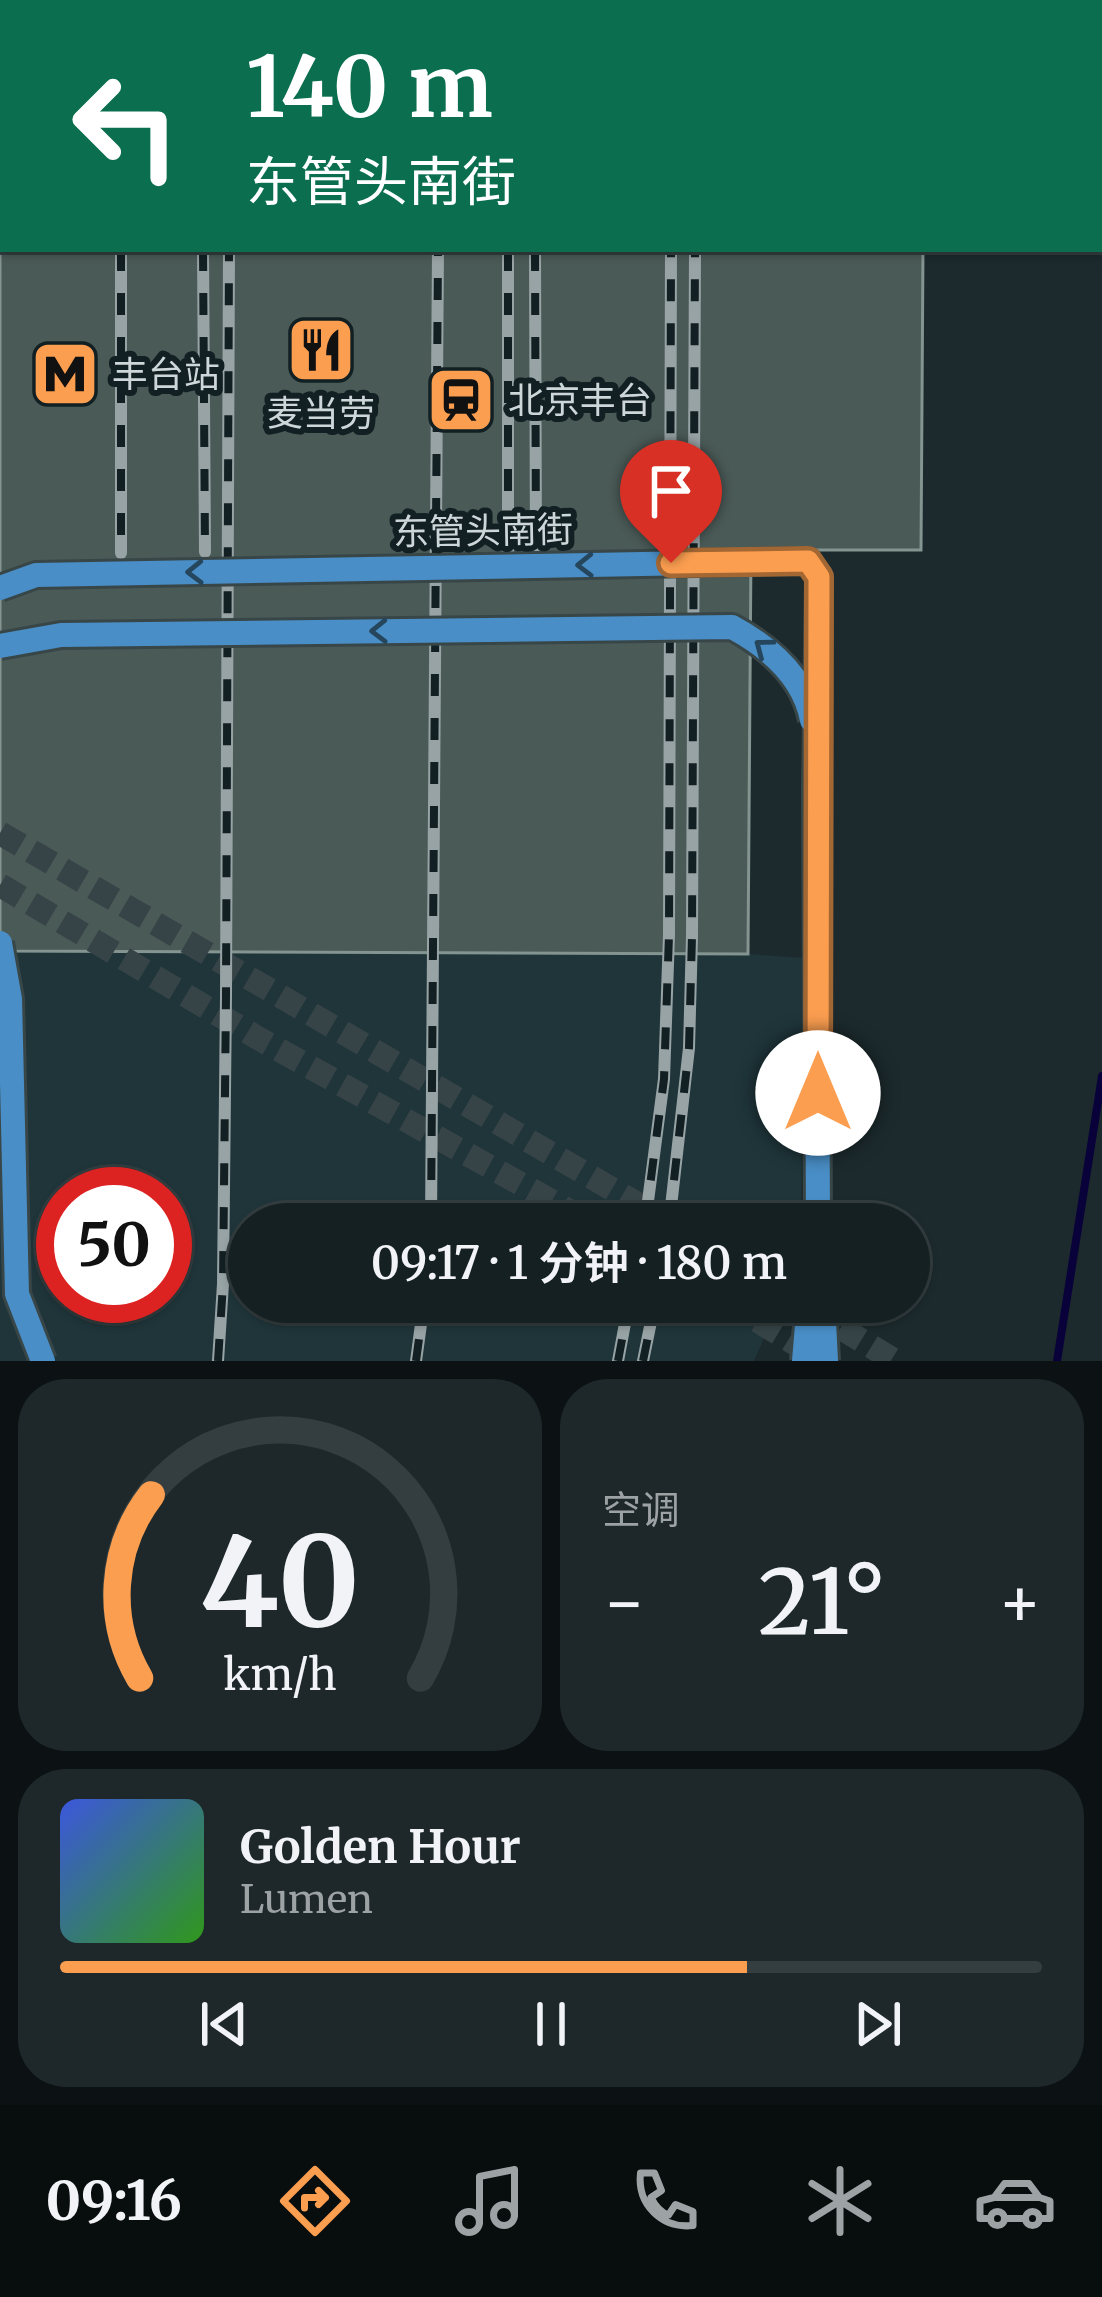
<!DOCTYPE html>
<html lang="zh">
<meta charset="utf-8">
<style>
:root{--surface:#152022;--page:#1e282a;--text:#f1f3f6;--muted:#9da3a5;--line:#343e40;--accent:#fb9e50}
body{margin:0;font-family:Merriweather,"Noto Sans SC",serif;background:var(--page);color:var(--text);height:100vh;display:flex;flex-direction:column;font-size:45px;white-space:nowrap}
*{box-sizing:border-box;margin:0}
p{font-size:39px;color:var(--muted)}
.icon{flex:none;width:66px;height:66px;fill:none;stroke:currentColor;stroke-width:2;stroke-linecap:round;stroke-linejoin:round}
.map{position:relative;height:1361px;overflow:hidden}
.details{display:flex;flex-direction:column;gap:18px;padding:18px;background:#0c1213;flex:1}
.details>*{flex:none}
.guide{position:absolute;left:0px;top:0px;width:1104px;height:252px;box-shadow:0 3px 9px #0004,0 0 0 3px var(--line);background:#0b6e4f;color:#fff;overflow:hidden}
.speed{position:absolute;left:36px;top:1167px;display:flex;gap:24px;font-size:60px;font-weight:700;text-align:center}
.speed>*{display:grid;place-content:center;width:156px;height:156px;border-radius:50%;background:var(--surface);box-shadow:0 3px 9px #0004,0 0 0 3px var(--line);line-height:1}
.speed .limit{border:18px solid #d22;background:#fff;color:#111}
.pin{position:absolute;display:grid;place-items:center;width:102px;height:102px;color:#fff;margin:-123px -51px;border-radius:50% 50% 50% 0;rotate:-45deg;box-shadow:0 0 12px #0007}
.pin .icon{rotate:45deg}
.me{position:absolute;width:132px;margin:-66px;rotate:0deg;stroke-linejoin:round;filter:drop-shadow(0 0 9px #0008)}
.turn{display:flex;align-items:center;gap:42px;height:252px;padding:0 48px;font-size:54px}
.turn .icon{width:156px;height:156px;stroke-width:2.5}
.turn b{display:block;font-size:84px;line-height:102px}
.big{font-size:90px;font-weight:600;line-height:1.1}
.details .widget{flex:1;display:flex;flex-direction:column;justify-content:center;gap:18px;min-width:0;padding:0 42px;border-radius:48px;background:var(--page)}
.details .dial{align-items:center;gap:0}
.dial svg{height:312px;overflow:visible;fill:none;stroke:var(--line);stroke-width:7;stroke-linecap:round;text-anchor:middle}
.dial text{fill:var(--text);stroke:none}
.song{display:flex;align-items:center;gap:36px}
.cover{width:144px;height:144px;border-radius:18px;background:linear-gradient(135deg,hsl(230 70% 55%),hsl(110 70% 35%))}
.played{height:12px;border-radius:6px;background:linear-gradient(90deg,var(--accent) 70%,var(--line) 70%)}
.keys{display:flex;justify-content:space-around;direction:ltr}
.heat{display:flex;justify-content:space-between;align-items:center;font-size:66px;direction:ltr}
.details .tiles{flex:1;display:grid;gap:18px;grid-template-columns:1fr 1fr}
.widget:last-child{grid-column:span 2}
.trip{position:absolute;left:228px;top:1203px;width:702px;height:120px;border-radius:60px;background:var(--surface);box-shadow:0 3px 9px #0004,0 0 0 3px var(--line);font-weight:600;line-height:120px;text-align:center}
.dock{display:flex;height:192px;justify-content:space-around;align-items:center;background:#080d0e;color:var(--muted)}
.dock .icon{width:84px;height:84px}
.dock .on{color:var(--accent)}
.dock b{font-size:54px;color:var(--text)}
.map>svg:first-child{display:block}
.built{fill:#1f353a;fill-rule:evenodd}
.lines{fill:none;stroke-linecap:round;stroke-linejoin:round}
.stream{stroke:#090139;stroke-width:8}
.building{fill:#4a5a57;stroke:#839491;stroke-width:3}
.secondary-tunnel{stroke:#374447;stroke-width:24;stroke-dasharray:24 12;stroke-linecap:butt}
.rail-casing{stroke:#98a3a5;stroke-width:12}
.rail{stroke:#122023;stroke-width:8;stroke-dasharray:22;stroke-linecap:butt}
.secondary-bridge-casing{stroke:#384648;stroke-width:30;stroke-linecap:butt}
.secondary-bridge{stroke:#498ec6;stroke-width:24}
.oneway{stroke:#25465c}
.route-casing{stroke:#a36734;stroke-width:30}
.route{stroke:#fb9e50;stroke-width:21}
.labels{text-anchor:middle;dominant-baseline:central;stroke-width:12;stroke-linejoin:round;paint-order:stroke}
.poi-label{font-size:36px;fill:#cdd6d8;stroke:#122023;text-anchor:start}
.street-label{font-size:36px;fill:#cdd6d8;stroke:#122023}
</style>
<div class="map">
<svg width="1102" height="1361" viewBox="0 0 1102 1361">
<rect width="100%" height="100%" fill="#1c2a2d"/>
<path class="built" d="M0,0H925L3,3V249H923L921,550L751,551L748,954L804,958L801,1224H249V1302H780L754,1361H0ZM63,1194H165V1296H63Z"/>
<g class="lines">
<polyline class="stream" points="1057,1361 1102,1076"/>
</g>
<g class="building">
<polygon points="0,0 131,0 3,3 3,249 130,249 130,499 0,498"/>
<polygon points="0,0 925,0 3,3 3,249 923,249 921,550 751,550 748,954 0,951"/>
</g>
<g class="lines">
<g class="secondary-tunnel">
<polyline points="0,833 672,1224"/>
<polyline points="0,885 256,1037 593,1224"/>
<polyline points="727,1302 822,1360"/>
<polyline points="810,1309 895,1361"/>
</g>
<g class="rail-casing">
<g id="rail">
<polyline points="120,0 120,3"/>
<polyline points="202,0 202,3"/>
<polyline points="508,0 508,3"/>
<polyline points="535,0 535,3"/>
<polyline points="229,3 229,0"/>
<polyline points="439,3 439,0"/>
<polyline points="672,3 672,0"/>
<polyline points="696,3 696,0"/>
<polyline points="121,249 121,553"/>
<polyline points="203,249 205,552"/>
<polyline points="508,249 508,553"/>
<polyline points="535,249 536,553"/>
<polyline points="431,1224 438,249"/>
<polyline points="645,1224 664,1079 669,935 671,249"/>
<polyline points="669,1224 689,1048 692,936 695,249"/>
<polyline points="218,1361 223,1284 226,996 229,249"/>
<polyline points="416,1361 424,1302"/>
<polyline points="618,1361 629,1302"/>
<polyline points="643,1361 655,1302"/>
</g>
</g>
<use href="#rail" class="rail"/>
<g class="secondary-bridge-casing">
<g id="secondary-bridge">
<polyline points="0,588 36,575 808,561 819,577 816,788 818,1224"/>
<path d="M0,646L61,635L732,627C769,647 804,677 812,720"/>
<polyline points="0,943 10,999 17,1294 43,1361"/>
<polyline points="823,1302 826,1361"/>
<polyline points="804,1361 809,1302"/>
</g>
</g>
<use href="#secondary-bridge" class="secondary-bridge"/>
</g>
<defs><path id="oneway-chevron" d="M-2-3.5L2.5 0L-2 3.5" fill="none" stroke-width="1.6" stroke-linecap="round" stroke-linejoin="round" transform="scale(3)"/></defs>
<g class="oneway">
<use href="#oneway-chevron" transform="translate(585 565) rotate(179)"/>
<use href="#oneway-chevron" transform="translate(195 572) rotate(179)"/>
<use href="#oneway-chevron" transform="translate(379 631) rotate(179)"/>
<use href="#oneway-chevron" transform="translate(763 647) rotate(-143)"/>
</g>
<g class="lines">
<g class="route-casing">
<polyline id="route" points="671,563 808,561 819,577 818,1093"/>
</g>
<use href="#route" class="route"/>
</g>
<defs>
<g id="restaurant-square" transform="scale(3.45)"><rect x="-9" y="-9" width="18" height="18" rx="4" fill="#fb9e50" stroke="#122023"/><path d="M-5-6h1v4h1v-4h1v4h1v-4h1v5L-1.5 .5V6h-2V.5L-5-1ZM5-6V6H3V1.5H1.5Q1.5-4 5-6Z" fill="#111"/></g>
<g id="metro-square" transform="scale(3.45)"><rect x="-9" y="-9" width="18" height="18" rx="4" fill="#fb9e50" stroke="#122023"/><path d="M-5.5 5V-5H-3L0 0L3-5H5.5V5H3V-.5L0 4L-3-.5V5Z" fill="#111"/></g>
<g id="station-square" transform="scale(3.45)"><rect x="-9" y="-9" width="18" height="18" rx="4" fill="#fb9e50" stroke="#122023"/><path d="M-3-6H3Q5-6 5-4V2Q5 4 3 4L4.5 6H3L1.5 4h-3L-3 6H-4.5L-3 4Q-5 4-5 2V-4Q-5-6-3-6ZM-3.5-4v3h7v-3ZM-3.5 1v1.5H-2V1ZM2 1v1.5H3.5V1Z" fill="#111"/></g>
</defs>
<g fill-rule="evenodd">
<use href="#restaurant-square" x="321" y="350"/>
<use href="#metro-square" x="65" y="374"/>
<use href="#station-square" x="461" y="400"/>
</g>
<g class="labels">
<g class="poi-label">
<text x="112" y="374">丰台站</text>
<text x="508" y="400">北京丰台</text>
<text x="321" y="413" text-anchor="middle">麦当劳</text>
</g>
<g class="street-label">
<text transform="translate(483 531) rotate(-1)">东管头南街</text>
</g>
</g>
</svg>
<div class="speed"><div class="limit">50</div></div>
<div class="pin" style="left:671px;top:563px;background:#d93025"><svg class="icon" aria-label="arrive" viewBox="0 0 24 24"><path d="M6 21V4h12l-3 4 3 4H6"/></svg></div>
<svg class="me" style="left:818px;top:1093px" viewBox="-20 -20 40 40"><circle r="19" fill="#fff"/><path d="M0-13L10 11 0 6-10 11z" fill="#fb9e50"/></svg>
<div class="trip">09:17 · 1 分钟 · 180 m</div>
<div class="guide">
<div class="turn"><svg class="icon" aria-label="left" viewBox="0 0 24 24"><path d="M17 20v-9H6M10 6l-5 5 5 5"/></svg><div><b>140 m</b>东管头南街</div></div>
</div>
</div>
<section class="details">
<div class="tiles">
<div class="widget dial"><svg viewBox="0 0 100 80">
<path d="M14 69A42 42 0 1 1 86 69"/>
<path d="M14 69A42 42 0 0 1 17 22" stroke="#fb9e50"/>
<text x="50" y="56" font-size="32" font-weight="700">40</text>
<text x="50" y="72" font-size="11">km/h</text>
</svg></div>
<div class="widget"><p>空调</p>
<div class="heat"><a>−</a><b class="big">21°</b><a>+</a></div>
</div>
<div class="widget">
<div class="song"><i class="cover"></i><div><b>Golden Hour</b><p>Lumen</p></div></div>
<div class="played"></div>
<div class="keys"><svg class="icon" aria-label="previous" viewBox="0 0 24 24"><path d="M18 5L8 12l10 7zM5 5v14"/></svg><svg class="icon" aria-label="pause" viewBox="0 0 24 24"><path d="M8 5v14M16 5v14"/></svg><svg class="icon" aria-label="next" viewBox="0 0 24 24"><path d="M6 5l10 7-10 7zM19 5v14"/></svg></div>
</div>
</div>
</section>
<nav class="dock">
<b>09:16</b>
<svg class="icon on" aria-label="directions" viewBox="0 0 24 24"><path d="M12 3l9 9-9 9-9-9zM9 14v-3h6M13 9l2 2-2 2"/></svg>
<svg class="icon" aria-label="music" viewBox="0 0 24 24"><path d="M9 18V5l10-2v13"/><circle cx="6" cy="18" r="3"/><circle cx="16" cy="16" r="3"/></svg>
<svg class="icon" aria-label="phone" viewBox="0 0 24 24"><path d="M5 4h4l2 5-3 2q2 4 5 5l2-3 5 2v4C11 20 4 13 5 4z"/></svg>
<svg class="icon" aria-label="climate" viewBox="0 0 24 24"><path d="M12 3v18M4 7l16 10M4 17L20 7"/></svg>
<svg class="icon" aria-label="car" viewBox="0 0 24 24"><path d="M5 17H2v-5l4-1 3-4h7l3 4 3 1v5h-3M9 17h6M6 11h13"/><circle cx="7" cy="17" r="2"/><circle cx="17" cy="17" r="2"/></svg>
</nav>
